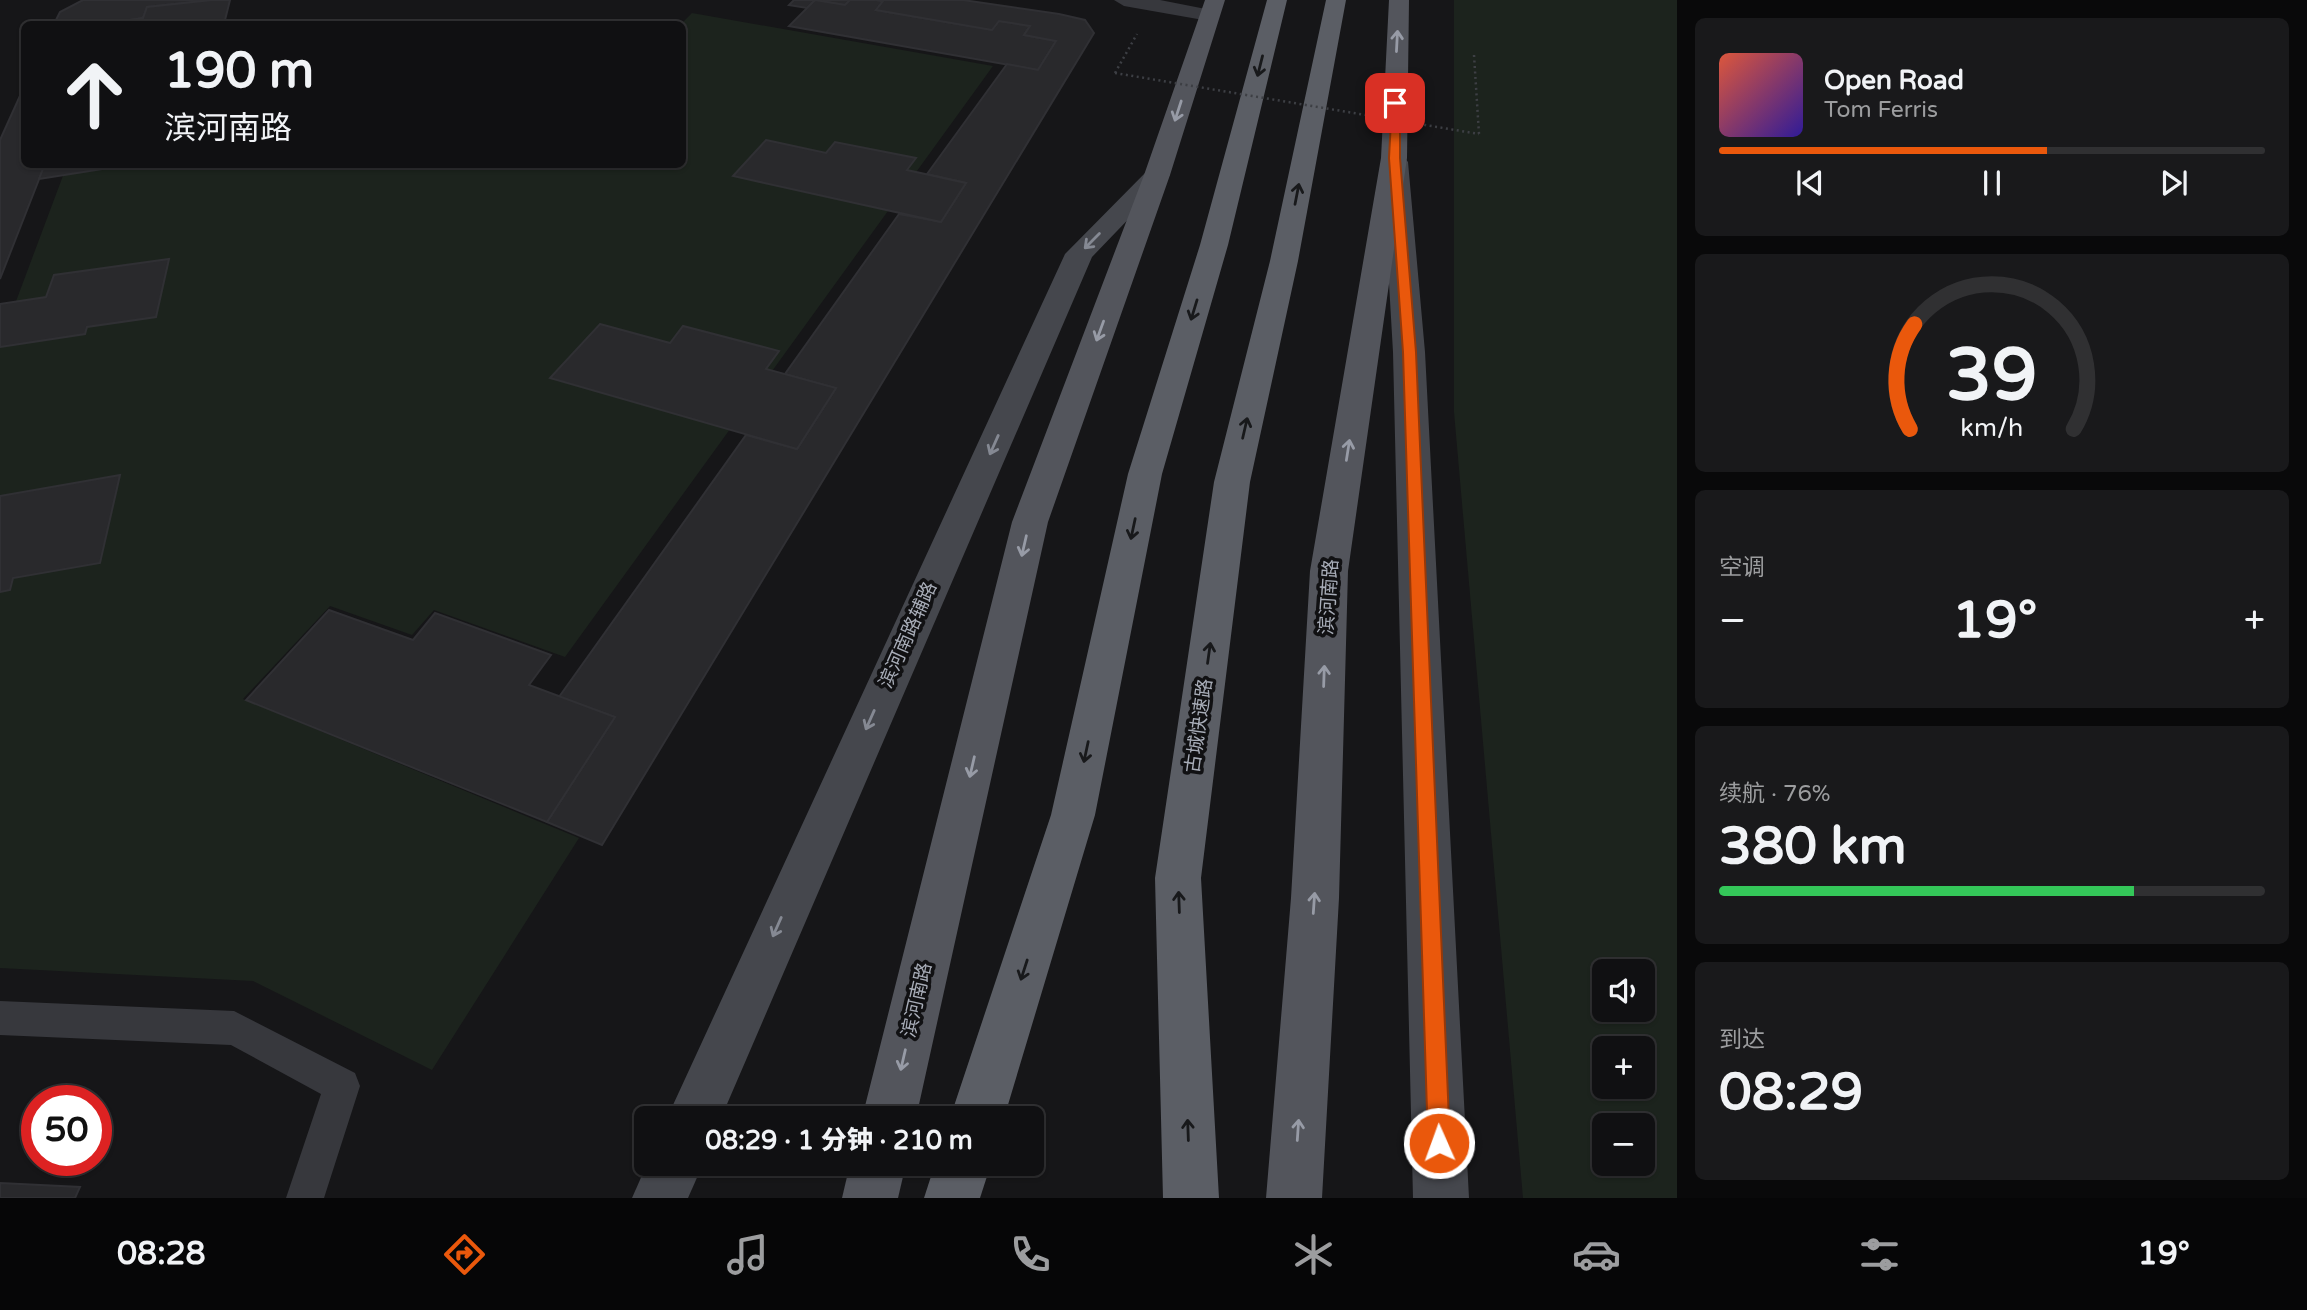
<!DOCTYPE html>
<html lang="zh">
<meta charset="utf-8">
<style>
:root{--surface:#101012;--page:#19191b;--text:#f1f3f6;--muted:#9c9d9f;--line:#303032;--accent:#ea580c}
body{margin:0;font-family:"Varela Round","Noto Sans SC",sans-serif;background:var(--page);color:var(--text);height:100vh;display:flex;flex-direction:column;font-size:26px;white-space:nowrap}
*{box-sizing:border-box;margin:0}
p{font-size:23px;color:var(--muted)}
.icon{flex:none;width:38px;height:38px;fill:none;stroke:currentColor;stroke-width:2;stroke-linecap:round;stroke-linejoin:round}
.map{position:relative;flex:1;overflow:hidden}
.panel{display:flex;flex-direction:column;gap:18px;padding:18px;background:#09090a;width:630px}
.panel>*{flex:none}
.hud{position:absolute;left:21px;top:21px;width:665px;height:147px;border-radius:10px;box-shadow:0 2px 5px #0004,0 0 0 2px var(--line);background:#101012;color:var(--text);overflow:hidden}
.fabs{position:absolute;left:1592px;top:959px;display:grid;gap:14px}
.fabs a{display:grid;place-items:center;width:63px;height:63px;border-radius:10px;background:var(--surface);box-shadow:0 2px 5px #0004,0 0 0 2px var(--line);font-size:35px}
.speed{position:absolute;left:21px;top:1085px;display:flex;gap:14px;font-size:35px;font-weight:700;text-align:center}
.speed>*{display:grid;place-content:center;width:91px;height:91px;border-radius:50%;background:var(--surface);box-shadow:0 2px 5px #0004,0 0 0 2px var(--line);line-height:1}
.speed .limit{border:10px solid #d22;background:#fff;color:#111}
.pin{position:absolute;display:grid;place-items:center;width:60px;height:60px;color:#fff;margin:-30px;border-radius:14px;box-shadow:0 4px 10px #0006}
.me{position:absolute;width:77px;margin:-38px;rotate:358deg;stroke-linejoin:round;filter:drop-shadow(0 0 5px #0008)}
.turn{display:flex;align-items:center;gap:24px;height:147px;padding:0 28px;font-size:32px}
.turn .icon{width:91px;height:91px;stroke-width:2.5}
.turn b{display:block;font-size:49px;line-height:60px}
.big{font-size:52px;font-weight:800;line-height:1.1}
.panel .widget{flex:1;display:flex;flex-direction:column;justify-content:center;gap:10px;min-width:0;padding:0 24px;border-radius:10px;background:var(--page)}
.panel .dial{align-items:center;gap:0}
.dial svg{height:182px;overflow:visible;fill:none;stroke:var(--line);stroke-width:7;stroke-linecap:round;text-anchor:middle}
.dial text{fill:var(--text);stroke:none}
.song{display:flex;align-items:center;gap:21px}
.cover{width:84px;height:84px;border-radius:10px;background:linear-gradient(135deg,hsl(10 70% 55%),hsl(250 70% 35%))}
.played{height:7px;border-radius:4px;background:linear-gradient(90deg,var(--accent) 60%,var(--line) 60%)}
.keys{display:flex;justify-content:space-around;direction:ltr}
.heat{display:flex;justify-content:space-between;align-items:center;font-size:38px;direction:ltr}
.charge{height:10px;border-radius:5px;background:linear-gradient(90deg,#34c759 76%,var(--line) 0)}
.trip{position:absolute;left:634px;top:1106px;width:410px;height:70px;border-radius:10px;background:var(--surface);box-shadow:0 2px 5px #0004,0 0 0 2px var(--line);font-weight:800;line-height:70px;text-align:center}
.tab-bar{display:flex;height:112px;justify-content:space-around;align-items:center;background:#060607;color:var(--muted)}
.tab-bar .icon{width:49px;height:49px}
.tab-bar .selected{color:var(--accent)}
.tab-bar b{font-size:32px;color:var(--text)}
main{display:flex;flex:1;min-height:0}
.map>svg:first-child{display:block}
.green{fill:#1c231d;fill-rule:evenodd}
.building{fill:#29292c;stroke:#303034;stroke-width:2}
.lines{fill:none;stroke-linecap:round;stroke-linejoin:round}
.path{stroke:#3d3f44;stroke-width:2.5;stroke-dasharray:2 3.5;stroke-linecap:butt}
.service{fill:#37383d;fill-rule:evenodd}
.minor{fill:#37383d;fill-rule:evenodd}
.secondary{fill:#45474d;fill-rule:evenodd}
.primary{fill:#53555c;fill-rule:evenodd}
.trunk{fill:#5b5e65;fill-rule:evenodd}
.path-bridge{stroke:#3d3f44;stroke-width:2.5;stroke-dasharray:2 3.5;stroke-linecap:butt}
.oneway{stroke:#979ba6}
.oneway2{stroke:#18191b}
.oneway3{stroke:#858993}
.route{fill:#ea580c;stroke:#983908;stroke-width:2}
.labels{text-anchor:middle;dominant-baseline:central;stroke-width:7;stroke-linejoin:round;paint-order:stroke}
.street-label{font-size:19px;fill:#a8adb8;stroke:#111113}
</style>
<main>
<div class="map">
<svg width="1677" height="1198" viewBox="0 0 1677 1198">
<rect width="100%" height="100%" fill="#161618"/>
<g class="green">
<path d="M1454,0H1677V1198H1523L1454,412ZM1605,971H1643V1010H1605ZM1605,1048H1643V1087H1605ZM1605,1125H1643V1164H1605Z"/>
<polygon points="692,13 993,66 565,657 434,610 412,635 330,606 243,699 579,838 432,1070 253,981 0,968 0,344 67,165 682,164 681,24"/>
</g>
<g class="building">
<polygon points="83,0 212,0 147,7 143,18 102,24 54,24 60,12"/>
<polygon points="212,0 230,0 224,24 102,24 143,18 147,7"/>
<polygon points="794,0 850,0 845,5 815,0 807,8 789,5"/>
<polygon points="815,0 845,5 850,0 876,0 883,1 876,10 992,30 999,21 1030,26 1024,35 1056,41 1038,70 789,26"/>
<polygon points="876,0 963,0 1059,14 1085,20 1094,33 602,845 547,822 615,717 559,697 746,435 797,449 836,388 785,374 899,214 941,222 966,183 927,174 1007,64 1038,70 1056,41 1024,35 1030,26 999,21 992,30 876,10 883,1"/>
<polygon points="24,87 24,164 45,164 0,279 0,140"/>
<polygon points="766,140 826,153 835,142 916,158 907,170 966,183 941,222 733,176"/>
<polygon points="45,164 134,164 39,179"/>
<polygon points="169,259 156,317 87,327 85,334 0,347 0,304 46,297 54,275"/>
<polygon points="600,324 670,343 683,326 779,351 766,369 836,388 797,449 550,378"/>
<polygon points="120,475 100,563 13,578 10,590 0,592 0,496"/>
<polygon points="329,610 413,640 435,613 551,655 529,685 615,717 547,822 246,700"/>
<polygon points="0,1183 80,1187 75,1198 0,1198"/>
</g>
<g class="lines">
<g class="path">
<polyline points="1474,55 1479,134"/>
<polyline points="1115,73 1137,34"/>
</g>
<polygon class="service" points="0,1001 234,1011 355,1073 360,1086 324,1198 286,1198 321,1094 231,1045 0,1035"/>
<polygon class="minor" points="1114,0 1160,0 1216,11 1220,15 1209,21 1124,6"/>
<g class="secondary">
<polygon points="1395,154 1404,157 1408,162 1425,352 1469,1198 1413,1198 1393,352 1382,162 1386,157"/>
<polygon points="1157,167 1166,170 1170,175 1166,180 1092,257 721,1118 667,1118 1065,254 1148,170"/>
<polygon points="647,1164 703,1164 688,1198 632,1198"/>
</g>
<g class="primary">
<polygon points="1205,0 1225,0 1170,175 1048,522 916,1118 862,1118 1012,522 1144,175"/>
<polygon points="1389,0 1409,0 1407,158 1348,571 1339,898 1322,1198 1266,1198 1291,898 1310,571 1381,158"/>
<polygon points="850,1164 906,1164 898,1198 842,1198"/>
</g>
<g class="trunk">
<polygon points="1267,0 1287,0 1228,245 1162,474 1095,815 1004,1118 950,1118 1051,815 1128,474 1200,245"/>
<polygon points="1326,0 1346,0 1298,261 1250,482 1201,878 1219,1198 1163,1198 1155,878 1214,482 1270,261"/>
<polygon points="935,1164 991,1164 980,1198 924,1198"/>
</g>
<polyline class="path-bridge" points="1115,73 1479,134"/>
</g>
<defs><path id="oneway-shaft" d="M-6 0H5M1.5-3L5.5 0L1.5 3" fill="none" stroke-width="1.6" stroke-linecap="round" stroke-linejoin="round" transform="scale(1.75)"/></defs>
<g class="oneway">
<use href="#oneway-shaft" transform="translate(1397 41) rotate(-87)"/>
<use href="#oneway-shaft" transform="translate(1178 111) rotate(108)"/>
<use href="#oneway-shaft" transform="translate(1100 331) rotate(110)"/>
<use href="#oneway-shaft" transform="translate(1348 450) rotate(-81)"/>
<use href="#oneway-shaft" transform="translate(1024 546) rotate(103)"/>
<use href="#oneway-shaft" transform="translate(1324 676) rotate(-88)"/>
<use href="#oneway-shaft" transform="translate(972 767) rotate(103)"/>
<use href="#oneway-shaft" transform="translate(1314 903) rotate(-86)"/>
<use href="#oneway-shaft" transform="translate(903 1060) rotate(103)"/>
<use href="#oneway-shaft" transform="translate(1298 1130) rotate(-86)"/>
</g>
<g class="oneway2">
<use href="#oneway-shaft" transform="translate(1260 66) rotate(104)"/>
<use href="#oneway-shaft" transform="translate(1297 194) rotate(-79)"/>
<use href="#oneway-shaft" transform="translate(1194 310) rotate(107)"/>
<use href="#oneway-shaft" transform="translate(1245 428) rotate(-77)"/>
<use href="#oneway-shaft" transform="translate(1133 529) rotate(102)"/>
<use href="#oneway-shaft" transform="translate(1209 653) rotate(-82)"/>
<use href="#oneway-shaft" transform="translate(1086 752) rotate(102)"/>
<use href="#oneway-shaft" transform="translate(1179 902) rotate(-92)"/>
<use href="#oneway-shaft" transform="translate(1024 970) rotate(108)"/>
<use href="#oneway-shaft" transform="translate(1188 1130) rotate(-92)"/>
</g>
<g class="oneway3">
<use href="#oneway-shaft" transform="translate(1092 241) rotate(135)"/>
<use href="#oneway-shaft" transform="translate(994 445) rotate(114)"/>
<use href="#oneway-shaft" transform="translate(870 720) rotate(114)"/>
<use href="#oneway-shaft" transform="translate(777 927) rotate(114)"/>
</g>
<polygon class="route" points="1392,101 1400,103 1400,158 1416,352 1450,1143 1447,1151 1439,1155 1431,1151 1428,1143 1403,352 1389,158"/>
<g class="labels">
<g class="street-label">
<text transform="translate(1329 597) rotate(-86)">滨河南路</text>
<text transform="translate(908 635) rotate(-66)">滨河南路辅路</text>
<text transform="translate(1199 726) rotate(-82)">古城快速路</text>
<text transform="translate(917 1000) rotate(-77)">滨河南路</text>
</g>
</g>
</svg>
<div class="fabs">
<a><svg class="icon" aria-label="sound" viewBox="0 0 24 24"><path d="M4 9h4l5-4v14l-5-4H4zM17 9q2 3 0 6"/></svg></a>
<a>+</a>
<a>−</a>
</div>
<div class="speed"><div class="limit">50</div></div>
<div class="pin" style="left:1395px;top:103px;background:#d93025"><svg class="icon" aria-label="arrive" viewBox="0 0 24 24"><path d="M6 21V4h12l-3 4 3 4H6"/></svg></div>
<svg class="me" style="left:1439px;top:1143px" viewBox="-20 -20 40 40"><circle r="17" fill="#ea580c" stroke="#fff" stroke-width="3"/><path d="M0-11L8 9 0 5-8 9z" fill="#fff"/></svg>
<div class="trip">08:29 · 1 分钟 · 210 m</div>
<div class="hud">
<div class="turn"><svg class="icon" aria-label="ahead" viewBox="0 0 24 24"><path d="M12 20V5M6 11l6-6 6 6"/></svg><div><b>190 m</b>滨河南路</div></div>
</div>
</div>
<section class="panel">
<div class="widget">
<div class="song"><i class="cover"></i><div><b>Open Road</b><p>Tom Ferris</p></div></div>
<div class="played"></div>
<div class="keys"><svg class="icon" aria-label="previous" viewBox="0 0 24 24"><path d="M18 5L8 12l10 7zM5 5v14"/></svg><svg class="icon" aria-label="pause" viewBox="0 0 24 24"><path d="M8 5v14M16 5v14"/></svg><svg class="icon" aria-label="next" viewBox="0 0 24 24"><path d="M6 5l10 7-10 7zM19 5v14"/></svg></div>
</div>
<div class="widget dial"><svg viewBox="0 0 100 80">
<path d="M14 69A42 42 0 1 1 86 69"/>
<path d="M14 69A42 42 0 0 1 16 23" stroke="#ea580c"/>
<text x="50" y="56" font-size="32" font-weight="700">39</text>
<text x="50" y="72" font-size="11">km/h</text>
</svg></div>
<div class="widget"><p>空调</p>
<div class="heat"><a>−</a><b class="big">19°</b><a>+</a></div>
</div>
<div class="widget"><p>续航 · 76%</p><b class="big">380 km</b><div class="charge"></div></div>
<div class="widget"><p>到达</p><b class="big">08:29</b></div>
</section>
</main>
<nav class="tab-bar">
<b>08:28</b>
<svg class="icon selected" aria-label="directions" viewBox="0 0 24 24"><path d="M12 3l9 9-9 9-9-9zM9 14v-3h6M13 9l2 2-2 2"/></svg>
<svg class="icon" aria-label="music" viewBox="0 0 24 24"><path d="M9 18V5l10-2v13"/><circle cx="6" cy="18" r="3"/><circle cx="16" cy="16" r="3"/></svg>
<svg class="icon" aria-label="phone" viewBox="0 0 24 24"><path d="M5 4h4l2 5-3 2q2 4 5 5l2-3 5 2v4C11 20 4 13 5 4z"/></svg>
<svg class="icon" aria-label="climate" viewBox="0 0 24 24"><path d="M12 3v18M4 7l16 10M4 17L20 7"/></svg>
<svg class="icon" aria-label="car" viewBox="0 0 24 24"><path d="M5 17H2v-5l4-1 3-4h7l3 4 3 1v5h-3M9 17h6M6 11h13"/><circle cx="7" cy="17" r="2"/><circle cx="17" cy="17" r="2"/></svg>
<svg class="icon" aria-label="filters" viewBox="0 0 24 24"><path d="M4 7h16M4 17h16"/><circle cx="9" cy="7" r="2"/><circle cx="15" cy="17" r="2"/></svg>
<b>19°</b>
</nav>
